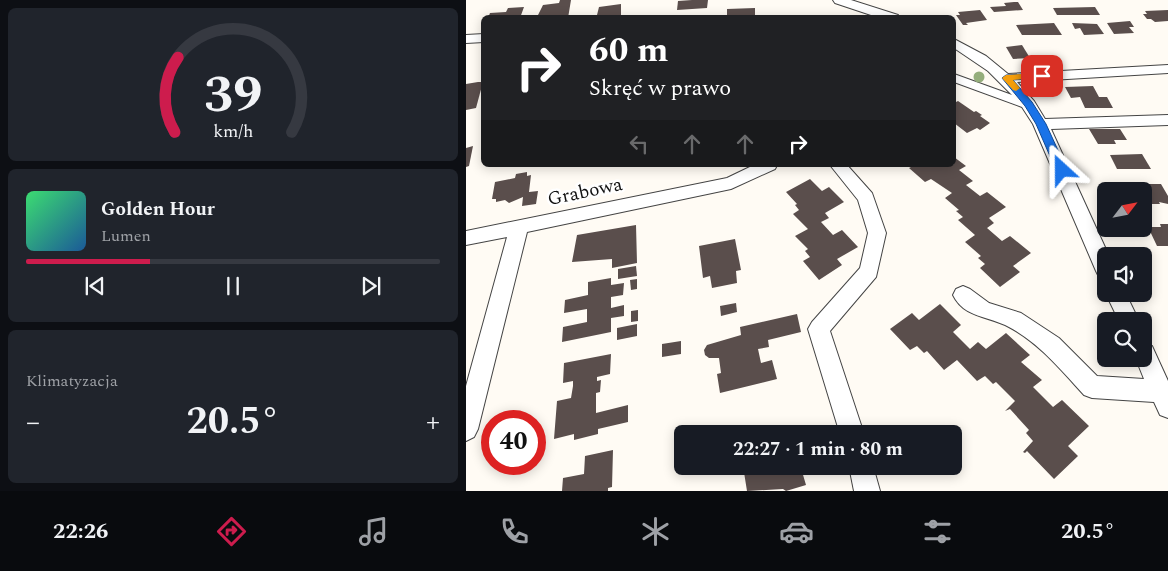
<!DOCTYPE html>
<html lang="pl">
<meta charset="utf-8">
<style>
:root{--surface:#171b24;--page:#20242c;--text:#f1f3f6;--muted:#9ea1a6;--line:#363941;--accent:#cd1c4d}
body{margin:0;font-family:Spectral,serif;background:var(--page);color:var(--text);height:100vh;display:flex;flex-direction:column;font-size:19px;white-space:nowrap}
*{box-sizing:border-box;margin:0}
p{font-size:16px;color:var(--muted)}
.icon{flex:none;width:28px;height:28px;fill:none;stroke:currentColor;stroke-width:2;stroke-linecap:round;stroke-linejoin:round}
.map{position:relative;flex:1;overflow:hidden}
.panel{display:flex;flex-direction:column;gap:8px;padding:8px;background:#0d0f14;width:466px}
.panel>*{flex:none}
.guide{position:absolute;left:15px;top:15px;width:475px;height:152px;border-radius:8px;box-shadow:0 2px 12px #0003;background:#202124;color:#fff;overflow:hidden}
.needle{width:32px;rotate:58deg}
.controls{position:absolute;left:631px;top:182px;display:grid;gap:10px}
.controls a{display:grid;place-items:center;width:55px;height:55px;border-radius:8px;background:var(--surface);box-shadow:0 2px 12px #0003;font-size:25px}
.speed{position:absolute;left:15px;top:410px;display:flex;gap:10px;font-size:25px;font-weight:700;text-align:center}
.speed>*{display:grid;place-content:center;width:65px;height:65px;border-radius:50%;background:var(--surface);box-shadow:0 2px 12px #0003;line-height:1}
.speed .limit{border:8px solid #d22;background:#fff;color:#111}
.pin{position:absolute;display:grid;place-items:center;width:42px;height:42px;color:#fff;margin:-21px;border-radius:10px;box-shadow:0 2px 8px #0006}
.me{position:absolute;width:55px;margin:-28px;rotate:336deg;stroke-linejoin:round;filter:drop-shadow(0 0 4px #0008)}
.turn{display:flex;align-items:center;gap:18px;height:105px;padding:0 25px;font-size:22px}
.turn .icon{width:65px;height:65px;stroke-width:2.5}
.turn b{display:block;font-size:35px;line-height:42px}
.lanes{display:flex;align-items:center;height:48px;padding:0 25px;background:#0003;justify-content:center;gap:25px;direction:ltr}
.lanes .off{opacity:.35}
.big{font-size:38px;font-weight:700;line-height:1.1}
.panel .widget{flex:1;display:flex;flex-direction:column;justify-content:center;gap:8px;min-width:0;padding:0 18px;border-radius:8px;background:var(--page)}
.panel .dial{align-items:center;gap:0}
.dial svg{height:130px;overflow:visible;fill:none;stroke:var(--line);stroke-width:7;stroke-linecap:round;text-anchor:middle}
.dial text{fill:var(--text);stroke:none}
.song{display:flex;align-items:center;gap:15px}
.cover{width:60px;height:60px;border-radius:8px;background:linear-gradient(135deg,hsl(140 70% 55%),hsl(210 70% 35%))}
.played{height:5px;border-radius:2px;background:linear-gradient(90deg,var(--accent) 30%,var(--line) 30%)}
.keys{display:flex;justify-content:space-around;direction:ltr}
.heat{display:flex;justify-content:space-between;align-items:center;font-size:28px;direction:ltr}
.trip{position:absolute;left:208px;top:425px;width:288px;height:50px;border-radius:8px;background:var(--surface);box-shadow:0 2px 12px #0003;font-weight:700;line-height:50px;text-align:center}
.tabs{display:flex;height:80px;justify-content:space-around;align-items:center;background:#090b0e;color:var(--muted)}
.tabs .icon{width:35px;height:35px}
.tabs .active{color:var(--accent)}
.tabs b{font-size:22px;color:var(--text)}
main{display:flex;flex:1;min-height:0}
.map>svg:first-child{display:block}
.building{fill:#5a4e4c}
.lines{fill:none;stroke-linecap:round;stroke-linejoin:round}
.minor-casing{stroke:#444;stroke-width:2}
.minor{fill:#fff;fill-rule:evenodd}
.tree{fill:#95ae7c}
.route{fill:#1a73e8;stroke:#114b97}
.slow{fill:#f59e0b}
.labels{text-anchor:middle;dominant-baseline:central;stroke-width:5;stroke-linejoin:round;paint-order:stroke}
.street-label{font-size:19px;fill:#111;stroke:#fff}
</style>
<main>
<section class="panel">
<div class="widget dial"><svg viewBox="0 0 100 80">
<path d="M14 69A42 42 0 1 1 86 69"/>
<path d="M14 69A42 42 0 0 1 16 23" stroke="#cd1c4d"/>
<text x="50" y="56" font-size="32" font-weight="700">39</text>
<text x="50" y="72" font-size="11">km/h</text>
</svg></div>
<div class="widget">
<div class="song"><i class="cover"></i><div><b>Golden Hour</b><p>Lumen</p></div></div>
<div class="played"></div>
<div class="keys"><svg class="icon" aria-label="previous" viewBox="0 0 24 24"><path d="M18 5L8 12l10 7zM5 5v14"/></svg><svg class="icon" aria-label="pause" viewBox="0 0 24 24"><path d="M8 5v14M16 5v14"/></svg><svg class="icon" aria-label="next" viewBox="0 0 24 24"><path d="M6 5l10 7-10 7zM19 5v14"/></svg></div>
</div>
<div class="widget"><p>Klimatyzacja</p>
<div class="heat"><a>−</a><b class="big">20.5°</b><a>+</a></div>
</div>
</section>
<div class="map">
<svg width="702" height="491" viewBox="0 0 702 491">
<rect width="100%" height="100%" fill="#fffbf4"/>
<g class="building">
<polygon points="94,0 105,0 102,18 71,17 77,5 93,3"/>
<polygon points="226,0 242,0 241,8 211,10 212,1"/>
<polygon points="548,2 552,2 557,10 528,12 524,7 540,6 538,3"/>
<polygon points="155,4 155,17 133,18 133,15 131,15 133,7"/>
<polygon points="58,7 54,18 22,18 24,13 40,12 42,8"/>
<polygon points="629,7 634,15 591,15 587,8"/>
<polygon points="289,8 289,15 261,18 261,9"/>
<polygon points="514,10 521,20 500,23 502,25 497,25 490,15 494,15 492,12"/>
<polygon points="702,10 702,21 689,22 685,19 681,19 677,14 681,14 679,11"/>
<polygon points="664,21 668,27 663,27 668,33 648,34 641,23"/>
<polygon points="588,23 596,35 556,35 550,25"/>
<polygon points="606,23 631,24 638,34 618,35 614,28 609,29"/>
<polygon points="556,45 564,58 547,59 540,47"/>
<polygon points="12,82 17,82 10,108 0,110 0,84"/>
<polygon points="627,86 633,97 641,97 647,108 619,108 614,97 605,98 599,87"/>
<polygon points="492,101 508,112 510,111 516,115 514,116 524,123 514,130 511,128 501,133 488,123 488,103"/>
<polygon points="623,129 654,129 661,140 648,140 650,144 632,144"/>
<polygon points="7,146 3,166 0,167 0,148"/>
<polygon points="676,154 685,169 651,169 644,155"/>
<polygon points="488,157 500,166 493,170 507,181 500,185 514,196 521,192 540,207 523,218 528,223 521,228 536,241 544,236 565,253 547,266 554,272 534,287 514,268 519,264 512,258 515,256 499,242 509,235 492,220 497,217 490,211 493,210 479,198 486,193 465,179 459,182 443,168 449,165 488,165"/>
<polygon points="61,172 61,176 65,175 63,192 72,191 70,204 56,206 57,197 43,203 39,200 30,202 30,199 26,199 29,182 49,178 50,174"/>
<polygon points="344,179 356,191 363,187 378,202 359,213 363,218 355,222 367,235 376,230 392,247 371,259 376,265 353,280 337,261 344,257 339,251 342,249 329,236 342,229 327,214 333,210 329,205 331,204 320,192"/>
<polygon points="669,184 695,184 702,196 702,204 693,202 694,204 678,204 678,191 663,191 661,187 671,187"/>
<polygon points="694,224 702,224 702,246 691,246 682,227 695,227"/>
<polygon points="170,225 171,263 146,268 146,259 106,262 111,235"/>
<polygon points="269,239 275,270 270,271 271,283 246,288 244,276 237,278 233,246"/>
<polygon points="170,266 171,276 152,279 152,269"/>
<polygon points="145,278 145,285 158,283 157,295 145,297 145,308 158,305 158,316 145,318 145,332 96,342 97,327 121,322 121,309 98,313 99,300 122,295 122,282"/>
<polygon points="171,279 171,289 165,290 164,280"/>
<polygon points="270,303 271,312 255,316 254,306"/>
<polygon points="474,304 495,325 487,332 504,349 512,342 520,349 540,333 564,355 555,362 576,380 567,387 587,407 596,400 623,426 602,446 612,456 588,479 561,451 559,453 557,452 567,441 560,433 563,430 544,409 539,411 549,401 530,382 527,384 519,376 511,381 491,360 478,370 461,351 458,353 451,346 444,350 424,329 446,313 453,320"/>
<polygon points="172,310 172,321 165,322 165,311"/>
<polygon points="331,314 335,332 302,340 303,347 292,349 295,363 306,360 311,379 254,393 251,374 255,373 253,358 243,358 239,355 238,350 241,345 275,335 274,327"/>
<polygon points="171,324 171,336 151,340 151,328"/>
<polygon points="215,341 215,354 196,357 196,344"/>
<polygon points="145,354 144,374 131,377 131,381 135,380 134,392 130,393 130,413 162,405 162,422 132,429 132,434 108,440 108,434 88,439 91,401 105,398 107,386 107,381 97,383 98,363"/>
<polygon points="147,450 146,487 142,488 142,491 96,491 97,478 118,474 119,456"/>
<polygon points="277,466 326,466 326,470 335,468 340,485 320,491 317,489 281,491"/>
</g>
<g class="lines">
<g class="minor-casing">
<g id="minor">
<polygon points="367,0 385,0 432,15 434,18 414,18 369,3"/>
<polygon points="18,34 18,42 0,43 0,35"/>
<polygon points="488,39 520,56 542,74 702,65 702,73 551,82 568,101 579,119 702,115 702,125 585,129 643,256 640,256 640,279 633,277 630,271 567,124 556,107 488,82 488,74 546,95 522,71 488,48"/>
<polygon points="288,165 311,165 309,169 265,189 61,232 12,429 8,437 0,441 0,386 41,237 0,245 0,231 261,178"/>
<polygon points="364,165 381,165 406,193 420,233 410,277 364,331 398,434 374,434 342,329 346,322 394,268 402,233 392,200"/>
<path d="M497,286L504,289L523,303L555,313L593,338L631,376L678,379L670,359H678V343L686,346L702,381V418L694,415L688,402L626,398L618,395C595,370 573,343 543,327C523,316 498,318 487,295L490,289Z"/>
<polygon points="640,294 660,294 673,321 653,321"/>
<polygon points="383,466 407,466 414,491 388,491"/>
</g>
</g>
<use href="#minor" class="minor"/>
</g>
<circle class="tree" cx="513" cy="77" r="5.5"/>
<polygon class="route" points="576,73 579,74 579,78 547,80 566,102 580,124 601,170 596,174 590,170 570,124 559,106 536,78 540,75"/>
<polygon class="slow" points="555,74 558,75 558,79 547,80 554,88 550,91 547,90 536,78 540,75"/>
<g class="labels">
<g class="street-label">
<text transform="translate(119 192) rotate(-12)">Grabowa</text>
</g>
</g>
</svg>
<div class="controls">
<a><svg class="needle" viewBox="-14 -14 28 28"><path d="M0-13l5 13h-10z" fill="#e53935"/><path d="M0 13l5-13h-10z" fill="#9ea1a6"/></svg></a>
<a><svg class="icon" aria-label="sound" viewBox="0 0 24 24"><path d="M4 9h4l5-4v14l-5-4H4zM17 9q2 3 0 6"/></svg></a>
<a><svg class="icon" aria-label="search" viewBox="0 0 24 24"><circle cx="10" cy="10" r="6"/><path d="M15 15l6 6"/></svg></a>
</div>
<div class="speed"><div class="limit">40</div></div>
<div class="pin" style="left:576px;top:76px;background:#d93025"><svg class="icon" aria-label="arrive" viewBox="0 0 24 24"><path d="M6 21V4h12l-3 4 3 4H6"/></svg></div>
<svg class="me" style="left:596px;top:170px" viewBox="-20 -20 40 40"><path d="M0-17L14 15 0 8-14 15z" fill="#1a73e8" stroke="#fff" stroke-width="4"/></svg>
<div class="trip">22:27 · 1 min · 80 m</div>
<div class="guide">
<div class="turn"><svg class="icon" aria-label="right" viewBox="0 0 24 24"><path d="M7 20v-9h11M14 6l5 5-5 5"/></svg><div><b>60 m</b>Skręć w prawo</div></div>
<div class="lanes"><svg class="icon off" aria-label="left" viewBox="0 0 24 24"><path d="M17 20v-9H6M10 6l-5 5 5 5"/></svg><svg class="icon off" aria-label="ahead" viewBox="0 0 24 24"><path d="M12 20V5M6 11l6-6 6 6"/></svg><svg class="icon off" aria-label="ahead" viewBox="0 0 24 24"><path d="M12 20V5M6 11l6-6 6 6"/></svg><svg class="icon" aria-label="right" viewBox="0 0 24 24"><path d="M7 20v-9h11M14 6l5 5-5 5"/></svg></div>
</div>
</div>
</main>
<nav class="tabs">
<b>22:26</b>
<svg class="icon active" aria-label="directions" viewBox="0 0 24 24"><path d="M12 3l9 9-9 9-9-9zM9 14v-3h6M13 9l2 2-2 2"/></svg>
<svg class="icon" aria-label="music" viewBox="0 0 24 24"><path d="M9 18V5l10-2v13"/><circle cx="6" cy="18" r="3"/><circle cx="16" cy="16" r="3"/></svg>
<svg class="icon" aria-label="phone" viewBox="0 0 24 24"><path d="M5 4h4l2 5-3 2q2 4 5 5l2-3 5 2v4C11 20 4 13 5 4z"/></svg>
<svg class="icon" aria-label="climate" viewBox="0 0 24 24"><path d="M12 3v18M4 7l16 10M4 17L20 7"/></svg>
<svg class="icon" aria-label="car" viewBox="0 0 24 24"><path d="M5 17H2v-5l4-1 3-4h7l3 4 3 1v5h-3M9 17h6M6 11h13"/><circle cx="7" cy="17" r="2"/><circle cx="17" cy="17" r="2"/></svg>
<svg class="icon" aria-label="filters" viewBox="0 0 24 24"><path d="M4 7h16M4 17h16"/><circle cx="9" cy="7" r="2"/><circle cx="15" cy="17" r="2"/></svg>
<b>20.5°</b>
</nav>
